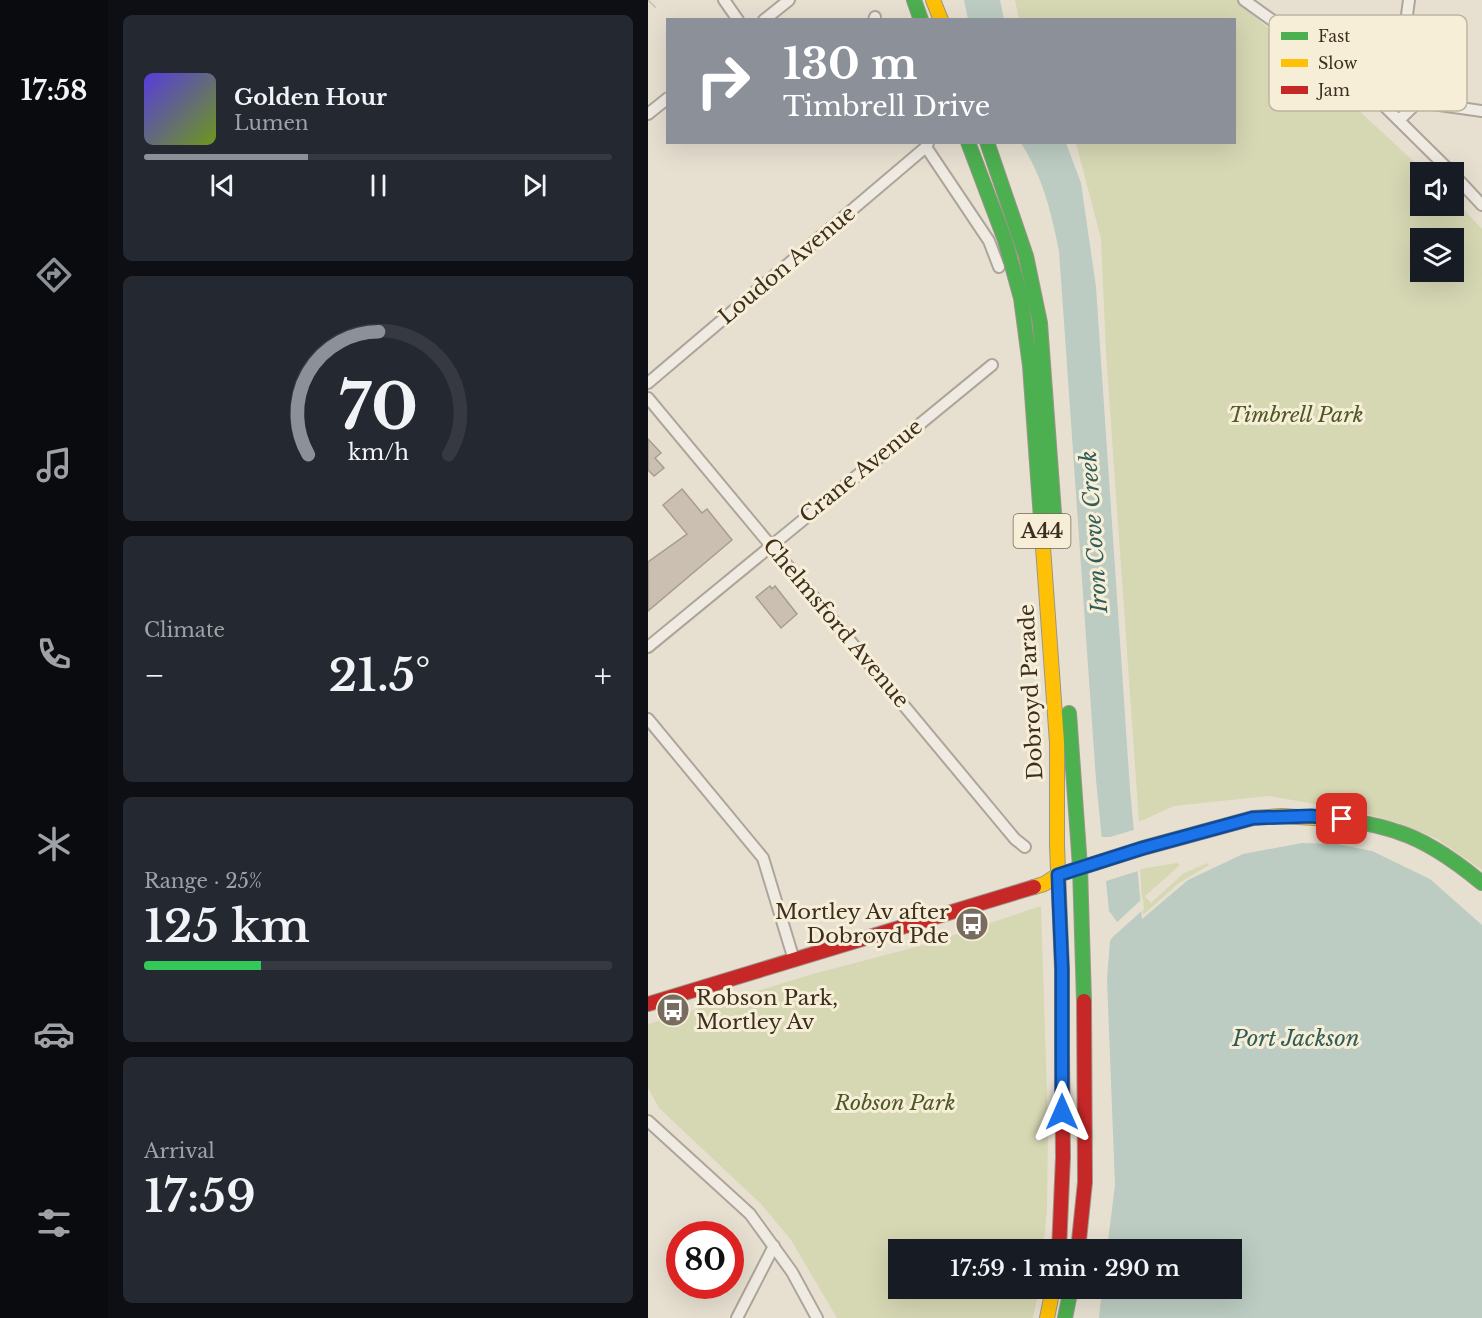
<!DOCTYPE html>
<meta charset="utf-8">
<style>
:root{--surface:#171b24;--page:#242831;--text:#f1f3f6;--muted:#9ea1a6;--line:#363941;--accent:#8c9099}
body{margin:0;font-family:"Libre Baskerville",serif;background:var(--page);color:var(--text);height:100vh;display:flex;flex-direction:column;font-size:22px;white-space:nowrap}
*{box-sizing:border-box;margin:0}
p{font-size:20px;color:var(--muted)}
.icon{flex:none;width:33px;height:33px;fill:none;stroke:currentColor;stroke-width:2;stroke-linecap:round;stroke-linejoin:round}
.map{position:relative;flex:1;overflow:hidden}
.side{display:flex;flex-direction:column;gap:15px;padding:15px;background:#0d0f14;width:540px}
.side>*{flex:none}
.top-card{position:absolute;left:18px;top:18px;width:570px;height:126px;border-radius:0px;box-shadow:0 6px 24px #0002;background:#8c9099;color:#fff;overflow:hidden}
.fabs{position:absolute;left:762px;top:162px;display:grid;gap:12px}
.fabs a{display:grid;place-items:center;width:54px;height:54px;border-radius:0px;background:var(--surface);box-shadow:0 6px 24px #0002;font-size:30px}
.speed{position:absolute;left:18px;top:1221px;display:flex;gap:12px;font-size:30px;font-weight:700;text-align:center}
.speed>*{display:grid;place-content:center;width:78px;height:78px;border-radius:50%;background:var(--surface);box-shadow:0 6px 24px #0002;line-height:1}
.speed .limit{border:9px solid #d22;background:#fff;color:#111}
.pin{position:absolute;display:grid;place-items:center;width:51px;height:51px;color:#fff;margin:-26px;border-radius:12px;box-shadow:0 3px 9px #0006}
.me{position:absolute;width:66px;margin:-33px;rotate:0deg;stroke-linejoin:round;filter:drop-shadow(0 0 4px #0008)}
.turn{display:flex;align-items:center;gap:21px;height:126px;padding:0 18px;font-size:27px}
.turn .icon{width:78px;height:78px;stroke-width:2.5}
.turn b{display:block;font-size:42px;line-height:51px}
.big{font-size:45px;font-weight:600;line-height:1.1}
.side .widget{flex:1;display:flex;flex-direction:column;justify-content:center;gap:9px;min-width:0;padding:0 21px;border-radius:9px;background:var(--page)}
.side .dial{align-items:center;gap:0}
.dial svg{height:156px;overflow:visible;fill:none;stroke:var(--line);stroke-width:7;stroke-linecap:round;text-anchor:middle}
.dial text{fill:var(--text);stroke:none}
.song{display:flex;align-items:center;gap:18px}
.cover{width:72px;height:72px;border-radius:9px;background:linear-gradient(135deg,hsl(250 70% 55%),hsl(80 70% 35%))}
.played{height:6px;border-radius:3px;background:linear-gradient(90deg,var(--accent) 35%,var(--line) 35%)}
.keys{display:flex;justify-content:space-around;direction:ltr}
.heat{display:flex;justify-content:space-between;align-items:center;font-size:33px;direction:ltr}
.charge{height:9px;border-radius:4px;background:linear-gradient(90deg,#34c759 25%,var(--line) 0)}
.trip{position:absolute;left:240px;top:1239px;width:354px;height:60px;border-radius:0px;background:var(--surface);box-shadow:0 6px 24px #0002;font-weight:600;line-height:60px;text-align:center}
main{display:flex;flex:1;min-height:0}
.tab-bar{display:flex;flex-direction:column;width:108px;justify-content:space-around;align-items:center;background:#090b0e;color:var(--muted)}
.tab-bar .icon{width:42px;height:42px}
.tab-bar .active{color:var(--accent)}
.tab-bar b{font-size:27px;color:var(--text)}
.map>svg:first-child{display:block}
.green{fill:#d6d7b3;fill-rule:evenodd}
.water{fill:#bcccc2}
.pier{fill:#e7e0d1}
.building{fill:#cbbfb2;stroke:#a89c90;stroke-width:1.5}
.lines{fill:none;stroke-linecap:round;stroke-linejoin:round}
.highway-tunnel{stroke:#c5bcae;stroke-width:20;stroke-dasharray:20 10;stroke-linecap:butt}
.street-casing{stroke:#ada599;stroke-width:14}
.fast-casing{stroke:#9c958a;stroke-width:16}
.slow-casing{stroke:#9c958a;stroke-width:16}
.jam-casing{stroke:#9c958a;stroke-width:16}
.street{stroke:#efebe3;stroke-width:10}
.fast{stroke:#4caf50;stroke-width:14}
.slow{stroke:#ffc107;stroke-width:14}
.jam{stroke:#c62828;stroke-width:14}
.route-casing{stroke:#114b97;stroke-width:15}
.route{stroke:#1a73e8;stroke-width:10}
.labels{text-anchor:middle;dominant-baseline:central;stroke-width:6;stroke-linejoin:round;paint-order:stroke}
.shield{fill:#f7eed8;stroke:#756857;stroke-width:1.5}
.shield-label{font-size:20px;font-weight:bold;fill:#3d2e20}
.street-label{font-size:21px;fill:#3d2e20;stroke:#f7eed8}
.park-label{font-size:21px;font-style:italic;fill:#4d5a26;stroke:#f7eed8}
.poi-label{font-size:21px;fill:#3d2e20;stroke:#f7eed8;text-anchor:end}
.water-label{font-size:22px;font-style:italic;fill:#2f5d5a;stroke:#f7eed8}
.key{fill:#f7eed8;stroke:#bfb4a1;stroke-width:1.5}
.key-label{font-size:16px;fill:#3d2e20}
</style>
<main>
<nav class="tab-bar">
<b>17:58</b>
<svg class="icon active" aria-label="directions" viewBox="0 0 24 24"><path d="M12 3l9 9-9 9-9-9zM9 14v-3h6M13 9l2 2-2 2"/></svg>
<svg class="icon" aria-label="music" viewBox="0 0 24 24"><path d="M9 18V5l10-2v13"/><circle cx="6" cy="18" r="3"/><circle cx="16" cy="16" r="3"/></svg>
<svg class="icon" aria-label="phone" viewBox="0 0 24 24"><path d="M5 4h4l2 5-3 2q2 4 5 5l2-3 5 2v4C11 20 4 13 5 4z"/></svg>
<svg class="icon" aria-label="climate" viewBox="0 0 24 24"><path d="M12 3v18M4 7l16 10M4 17L20 7"/></svg>
<svg class="icon" aria-label="car" viewBox="0 0 24 24"><path d="M5 17H2v-5l4-1 3-4h7l3 4 3 1v5h-3M9 17h6M6 11h13"/><circle cx="7" cy="17" r="2"/><circle cx="17" cy="17" r="2"/></svg>
<svg class="icon" aria-label="filters" viewBox="0 0 24 24"><path d="M4 7h16M4 17h16"/><circle cx="9" cy="7" r="2"/><circle cx="15" cy="17" r="2"/></svg>
</nav>
<section class="side">
<div class="widget">
<div class="song"><i class="cover"></i><div><b>Golden Hour</b><p>Lumen</p></div></div>
<div class="played"></div>
<div class="keys"><svg class="icon" aria-label="previous" viewBox="0 0 24 24"><path d="M18 5L8 12l10 7zM5 5v14"/></svg><svg class="icon" aria-label="pause" viewBox="0 0 24 24"><path d="M8 5v14M16 5v14"/></svg><svg class="icon" aria-label="next" viewBox="0 0 24 24"><path d="M6 5l10 7-10 7zM19 5v14"/></svg></div>
</div>
<div class="widget dial"><svg viewBox="0 0 100 80">
<path d="M14 69A42 42 0 1 1 86 69"/>
<path d="M14 69A42 42 0 0 1 50 6" stroke="#8c9099"/>
<text x="50" y="56" font-size="32" font-weight="700">70</text>
<text x="50" y="72" font-size="11">km/h</text>
</svg></div>
<div class="widget"><p>Climate</p>
<div class="heat"><a>−</a><b class="big">21.5°</b><a>+</a></div>
</div>
<div class="widget"><p>Range · 25%</p><b class="big">125 km</b><div class="charge"></div></div>
<div class="widget"><p>Arrival</p><b class="big">17:59</b></div>
</section>
<div class="map">
<svg width="834" height="1318" viewBox="0 0 834 1318">
<rect width="100%" height="100%" fill="#e7e0d1"/>
<g class="green">
<path d="M367,0H588L663,66L777,172H772V206H806V199L834,229V870L789,839L754,824L708,811L621,796L526,806L491,822L458,353L453,239L428,143L586,142V20L371,19ZM772,238H806V272H772Z"/>
<polygon points="529,863 532,865 497,896 503,903 536,873 560,863 561,865 531,883 495,915 492,869"/>
<polygon points="393,906 400,1127 399,1210 395,1249 250,1250 250,1288 391,1289 385,1318 189,1318 143,1240 113,1204 11,1108 0,1088 0,1024 165,974 279,944"/>
</g>
<g class="water">
<polygon points="316,0 352,0 356,19 320,19"/>
<path d="M373,143H418L433,183L448,287L482,789L494,919L540,880L595,854L654,843L689,844L724,851L782,879L834,925V1318H451L454,1289L584,1288V1250L459,1249L467,1185L459,979L462,941L472,926L461,911L448,780L411,251C403,211 395,178 373,143Z"/>
</g>
<g class="pier">
<polygon points="489,829 493,870 455,882 451,837 462,837"/>
<polygon points="495,898 496,909 459,942 468,926 467,924"/>
</g>
<g class="building">
<polygon points="0,439 13,453 7,458 16,468 6,476 0,470"/>
<polygon points="34,489 54,513 59,509 84,540 0,611 0,562 39,534 15,505"/>
<polygon points="122,586 124,589 127,586 149,614 133,628 108,597"/>
</g>
<g class="lines">
<polyline class="highway-tunnel" points="0,1 1,0"/>
<g class="street-casing">
<g id="street">
<polyline points="76,0 90,20"/>
<polyline points="596,0 716,86 803,172"/>
<polyline points="116,20 141,0"/>
<polyline points="226,20 227,17"/>
<polyline points="734,103 746,90 750,81 761,0"/>
<polyline points="0,114 20,98"/>
<polyline points="751,120 770,102 834,111"/>
<polyline points="280,143 278,147 341,241 351,267"/>
<polyline points="806,175 834,205"/>
<polyline points="0,383 278,147"/>
<polyline points="0,398 367,839 377,847"/>
<polyline points="0,647 344,365"/>
<polyline points="0,719 115,858 146,960"/>
<polyline points="0,1121 102,1214 144,1272 169,1318"/>
<polyline points="89,1318 126,1246"/>
</g>
</g>
<g class="fast-casing">
<g id="fast">
<polyline points="266,0 273,20"/>
<polyline points="320,142 357,240 373,298 382,366 395,547"/>
<polyline points="339,142 378,256 392,323 408,540"/>
<polyline points="421,713 432,867 436,1001"/>
<path d="M667,818C695,819 724,823 750,832C779,841 811,864 834,883"/>
<polyline points="417,1318 423,1288"/>
</g>
</g>
<g class="slow-casing">
<g id="slow">
<polyline points="285,0 293,20"/>
<polyline points="395,547 409,743 409,845 414,969 414,1049"/>
<polyline points="386,887 396,884 410,875 495,848 605,818 634,816 667,818"/>
<polyline points="399,1318 405,1288"/>
</g>
</g>
<g class="jam-casing">
<g id="jam">
<polyline points="0,1004 386,887"/>
<polyline points="411,1250 415,1157 414,1049"/>
<polyline points="430,1250 437,1182 436,1001"/>
</g>
</g>
<use href="#street" class="street"/>
<use href="#fast" class="fast"/>
<use href="#slow" class="slow"/>
<use href="#jam" class="jam"/>
</g>
<g class="lines">
<g class="route-casing">
<polyline id="route" points="414,1112 414,969 410,875 495,848 605,818 663,816 694,819"/>
</g>
<use href="#route" class="route"/>
</g>
<defs>
<g id="bus-disc" transform="scale(1.725)"><circle r="9.5" fill="#786c5e" stroke="#f7eed8"/><path d="M-5-6H5V4H4V6H2V4H-2V6H-4V4H-5ZM-3.5-4V0h7V-4ZM-3.5 1.2v1.5H-2V1.2ZM2 1.2v1.5H3.5V1.2Z" fill="#fff"/></g>
</defs>
<g fill-rule="evenodd">
<use href="#bus-disc" x="324" y="924"/>
<use href="#bus-disc" x="25" y="1010"/>
</g>
<g class="labels">
<rect class="shield" x="365.5" y="514" width="57" height="34" rx="4.5"/>
<g class="shield-label">
<text x="394" y="531">A44</text>
</g>
<g class="street-label">
<text transform="translate(139 265) rotate(-40)">Loudon Avenue</text>
<text transform="translate(213 471) rotate(-39)">Crane Avenue</text>
<text transform="translate(188 623) rotate(50)">Chelmsford Avenue</text>
<text transform="translate(383 692) rotate(-93)">Dobroyd Parade</text>
</g>
<g class="park-label">
<text x="648" y="415">Timbrell Park</text>
<text x="247" y="1103">Robson Park</text>
</g>
<g class="poi-label">
<text x="301" y="912">Mortley Av after<tspan x="301" dy="24">Dobroyd Pde</tspan></text>
<text x="48" y="998" text-anchor="start">Robson Park,<tspan x="48" dy="24">Mortley Av</tspan></text>
</g>
<g class="water-label">
<text transform="translate(446 532) rotate(-94)">Iron Cove Creek</text>
<text x="648" y="1038">Port Jackson</text>
</g>
</g>
<rect x="621" y="15" width="198" height="96" rx="9" class="key"/>
<rect x="633" y="32" width="27" height="8" fill="#4caf50"/>
<rect x="633" y="59" width="27" height="8" fill="#ffc107"/>
<rect x="633" y="86" width="27" height="8" fill="#c62828"/>
<g class="key-label">
<text x="670" y="42">Fast</text>
<text x="670" y="69">Slow</text>
<text x="670" y="96">Jam</text>
</g>
</svg>
<div class="fabs">
<a><svg class="icon" aria-label="sound" viewBox="0 0 24 24"><path d="M4 9h4l5-4v14l-5-4H4zM17 9q2 3 0 6"/></svg></a>
<a><svg class="icon" aria-label="layers" viewBox="0 0 24 24"><path d="M12 4l9 5-9 5-9-5zM3 14l9 5 9-5"/></svg></a>
</div>
<div class="speed"><div class="limit">80</div></div>
<div class="pin" style="left:694px;top:819px;background:#d93025"><svg class="icon" aria-label="arrive" viewBox="0 0 24 24"><path d="M6 21V4h12l-3 4 3 4H6"/></svg></div>
<svg class="me" style="left:414px;top:1112px" viewBox="-20 -20 40 40"><path d="M0-17L14 15 0 8-14 15z" fill="#1a73e8" stroke="#fff" stroke-width="4"/></svg>
<div class="trip">17:59 · 1 min · 290 m</div>
<div class="top-card">
<div class="turn"><svg class="icon" aria-label="right" viewBox="0 0 24 24"><path d="M7 20v-9h11M14 6l5 5-5 5"/></svg><div><b>130 m</b>Timbrell Drive</div></div>
</div>
</div>
</main>
